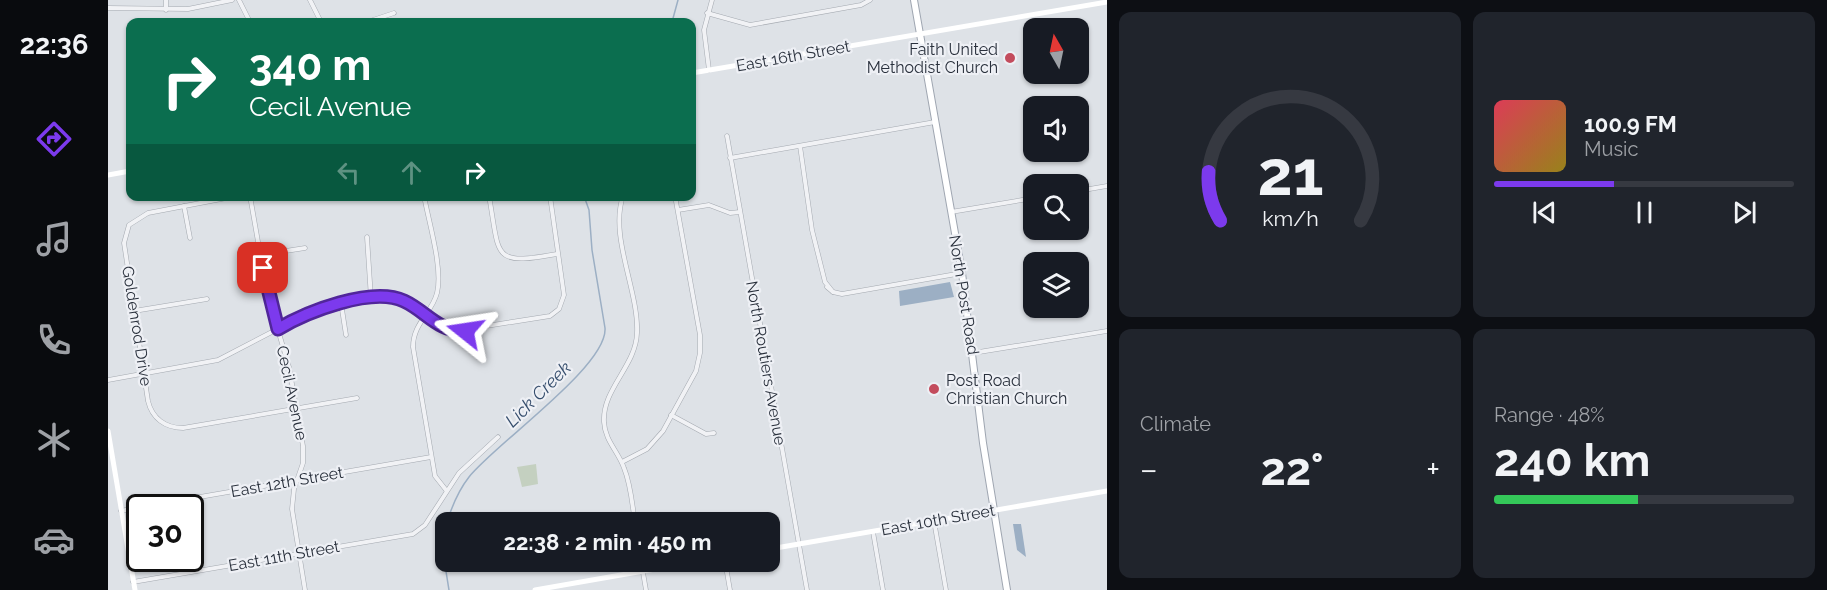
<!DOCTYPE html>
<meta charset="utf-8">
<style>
:root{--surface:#171b24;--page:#20242c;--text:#f1f3f6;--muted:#9ea1a6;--line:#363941;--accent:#7c3aed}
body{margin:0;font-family:Raleway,sans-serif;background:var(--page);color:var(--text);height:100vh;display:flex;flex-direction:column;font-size:22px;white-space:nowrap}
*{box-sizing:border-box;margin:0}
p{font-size:20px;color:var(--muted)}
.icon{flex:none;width:33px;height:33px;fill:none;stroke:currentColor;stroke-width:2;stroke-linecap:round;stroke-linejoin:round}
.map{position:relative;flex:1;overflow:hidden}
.drawer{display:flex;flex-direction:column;gap:12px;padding:12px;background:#0d0f14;width:720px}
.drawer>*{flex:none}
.guide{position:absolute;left:18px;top:18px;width:570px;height:183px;border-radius:12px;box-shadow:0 2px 4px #0004;background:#0b6e4f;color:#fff;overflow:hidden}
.needle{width:39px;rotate:351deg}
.fabs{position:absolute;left:915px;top:18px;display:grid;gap:12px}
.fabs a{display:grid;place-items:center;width:66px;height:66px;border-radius:12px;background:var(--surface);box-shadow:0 2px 4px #0004;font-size:30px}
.speed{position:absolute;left:18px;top:494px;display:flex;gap:12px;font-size:30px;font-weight:700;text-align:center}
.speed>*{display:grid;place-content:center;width:78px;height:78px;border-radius:50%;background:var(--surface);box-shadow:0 2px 4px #0004;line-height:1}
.speed .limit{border:3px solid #111;border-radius:9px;background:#fff;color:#111}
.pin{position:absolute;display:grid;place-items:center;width:51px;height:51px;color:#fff;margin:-26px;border-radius:12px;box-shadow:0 3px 9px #0006}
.me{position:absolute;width:66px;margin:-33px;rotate:285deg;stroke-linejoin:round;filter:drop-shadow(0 0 4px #0008)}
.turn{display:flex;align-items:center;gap:21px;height:126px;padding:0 24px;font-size:27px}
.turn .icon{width:78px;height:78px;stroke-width:2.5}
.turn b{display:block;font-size:42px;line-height:51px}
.lanes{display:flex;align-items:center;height:57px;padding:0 24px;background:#0003;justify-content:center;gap:30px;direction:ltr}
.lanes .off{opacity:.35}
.big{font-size:45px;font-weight:700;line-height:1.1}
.drawer .tile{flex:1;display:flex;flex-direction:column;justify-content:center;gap:9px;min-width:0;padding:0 21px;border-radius:12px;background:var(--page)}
.drawer .dial{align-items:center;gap:0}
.dial svg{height:156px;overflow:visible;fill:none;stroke:var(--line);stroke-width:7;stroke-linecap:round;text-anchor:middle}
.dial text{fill:var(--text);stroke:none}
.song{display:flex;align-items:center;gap:18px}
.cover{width:72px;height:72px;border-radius:9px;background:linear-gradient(135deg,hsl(350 70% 55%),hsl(50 70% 35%))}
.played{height:6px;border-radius:3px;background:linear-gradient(90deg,var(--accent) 40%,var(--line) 40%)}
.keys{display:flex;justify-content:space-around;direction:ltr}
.heat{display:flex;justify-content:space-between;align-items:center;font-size:33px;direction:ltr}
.charge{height:9px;border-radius:4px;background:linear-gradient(90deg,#34c759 48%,var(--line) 0)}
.drawer .tiles{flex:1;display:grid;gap:12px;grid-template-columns:repeat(2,1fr)}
.trip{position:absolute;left:327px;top:512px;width:345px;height:60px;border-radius:12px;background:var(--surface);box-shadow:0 2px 4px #0004;font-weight:700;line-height:60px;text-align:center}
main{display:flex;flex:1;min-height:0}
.dock{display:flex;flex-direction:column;width:108px;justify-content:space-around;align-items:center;background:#090b0e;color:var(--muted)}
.dock .icon{width:42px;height:42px}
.dock .on{color:var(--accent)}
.dock b{font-size:27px;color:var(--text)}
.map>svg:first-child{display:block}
.green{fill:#c4d0c0}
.water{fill:#9cafc4}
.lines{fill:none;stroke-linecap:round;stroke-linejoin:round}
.stream{stroke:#9cafc4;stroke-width:1.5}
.street-casing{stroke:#a4a9b0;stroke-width:5}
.primary-casing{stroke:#9fa6b1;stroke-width:8}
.street{stroke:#f1f2f5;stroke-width:4}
.secondary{stroke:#fff;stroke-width:5}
.primary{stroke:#fff;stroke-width:6}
.route-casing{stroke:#51269a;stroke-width:15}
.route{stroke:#7c3aed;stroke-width:10}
.poi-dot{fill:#c34c5d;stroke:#eef0f5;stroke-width:2}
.labels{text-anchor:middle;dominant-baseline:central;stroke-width:4.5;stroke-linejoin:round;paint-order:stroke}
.poi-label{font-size:16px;fill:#29303c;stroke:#eef0f5;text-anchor:end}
.street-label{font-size:16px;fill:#29303c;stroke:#eef0f5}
.water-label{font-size:18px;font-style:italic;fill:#364e6d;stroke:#eef0f5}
</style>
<main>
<nav class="dock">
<b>22:36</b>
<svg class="icon on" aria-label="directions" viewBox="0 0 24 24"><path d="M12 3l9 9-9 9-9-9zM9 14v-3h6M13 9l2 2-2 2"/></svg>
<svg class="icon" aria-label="music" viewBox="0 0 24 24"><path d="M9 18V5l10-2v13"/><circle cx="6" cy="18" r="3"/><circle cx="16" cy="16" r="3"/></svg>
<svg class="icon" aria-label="phone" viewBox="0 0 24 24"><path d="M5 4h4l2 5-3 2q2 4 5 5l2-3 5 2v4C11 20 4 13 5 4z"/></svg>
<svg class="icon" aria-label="climate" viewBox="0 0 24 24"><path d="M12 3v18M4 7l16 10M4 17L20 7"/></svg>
<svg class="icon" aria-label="car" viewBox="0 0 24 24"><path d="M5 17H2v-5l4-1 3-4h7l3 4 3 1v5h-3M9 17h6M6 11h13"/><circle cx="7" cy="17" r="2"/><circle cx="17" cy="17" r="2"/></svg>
</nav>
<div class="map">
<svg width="999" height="590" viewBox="0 0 999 590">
<rect width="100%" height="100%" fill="#dee2e7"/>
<polygon class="green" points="428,464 430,484 414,487 409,467"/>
<g class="water">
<polygon points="842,282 846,297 792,306 791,291"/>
<polygon points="905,524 913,524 918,557 909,550"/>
</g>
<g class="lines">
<g class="stream">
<polyline points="564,22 570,0"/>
<path d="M339,522C344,506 350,491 361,477C387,444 500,366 497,328L484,250L481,210L476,196"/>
<polyline points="338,525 338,527"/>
<polyline points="338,537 336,559 341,590"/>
</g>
<g class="street-casing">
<g id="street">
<polyline points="131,0 142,22"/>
<polyline points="202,0 213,22"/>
<polyline points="0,8 80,9 124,0"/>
<polyline points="58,10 58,0"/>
<polyline points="599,13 642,25 753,5 762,0"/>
<polyline points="259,22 286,13"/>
<polyline points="601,70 596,30 604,0"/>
<polyline points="619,136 699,590"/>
<polyline points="692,146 704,230 717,282 725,292 719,287"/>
<polyline points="622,158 827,122"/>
<polyline points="970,191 999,186"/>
<path d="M129,196L40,213L21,225L16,243L40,401C44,418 57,428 75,428L249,398"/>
<polyline points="142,196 159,293 181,367 195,446 195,463 186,489 184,509 197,590"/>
<path d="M316,196C321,223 335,268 329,293C324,313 305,323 305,347L327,476L338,490"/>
<path d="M381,196C392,257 383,266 449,254"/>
<path d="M515,196C501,237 531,291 529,333C528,366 494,389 496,422C497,441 510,451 516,468C523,485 524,504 527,522"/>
<polyline points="76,206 82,238"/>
<polyline points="570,210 601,205 622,213 632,212"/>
<polyline points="843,212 926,198"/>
<polyline points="259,237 263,298"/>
<polyline points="152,255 197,248"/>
<polyline points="725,292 734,294 854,273"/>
<polyline points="233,303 238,335"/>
<polyline points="26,311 99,299"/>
<polyline points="865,353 999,331"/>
<polyline points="0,380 110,360 208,309 271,297 295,301 331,326 347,331 442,316 451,309 456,295 442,196"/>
<polyline points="563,415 598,434 606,433"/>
<polyline points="514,462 539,449 555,431 588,371 592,353 592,335 567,196"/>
<polyline points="34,507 323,457"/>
<polyline points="13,511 32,507"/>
<polyline points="826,521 838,590"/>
<polyline points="765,532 775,590"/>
<polyline points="533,561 538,590"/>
<polyline points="617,561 622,590"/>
<polyline points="25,582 305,534 317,525 351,473 390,437"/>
</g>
</g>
<g class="primary-casing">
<polyline id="primary" points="806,0 854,273 875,443 899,590"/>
</g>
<use href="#street" class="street"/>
<g class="secondary">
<polyline points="584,73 999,2"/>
<polyline points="0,175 22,171"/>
<polyline points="0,431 27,590"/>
<polyline points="662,549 999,491"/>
<polyline points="427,590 593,561"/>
</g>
<use href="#primary" class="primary"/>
</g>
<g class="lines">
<g class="route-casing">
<path id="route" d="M155,268L170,329C198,312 264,286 296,301C318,311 330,332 357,331"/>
</g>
<use href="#route" class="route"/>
</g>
<g class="poi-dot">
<circle cx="902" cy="58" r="6"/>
<circle cx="826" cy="389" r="6"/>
</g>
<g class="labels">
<g class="poi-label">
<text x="890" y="49">Faith United<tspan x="890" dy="18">Methodist Church</tspan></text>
<text x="838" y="380" text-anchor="start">Post Road<tspan x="838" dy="18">Christian Church</tspan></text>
</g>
<g class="street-label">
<text transform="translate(685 56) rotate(-10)">East 16th Street</text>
<text transform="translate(856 295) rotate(81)">North Post Road</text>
<text transform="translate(29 326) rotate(81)">Goldenrod Drive</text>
<text transform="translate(658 363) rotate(80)">North Routiers Avenue</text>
<text transform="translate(184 393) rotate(78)">Cecil Avenue</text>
<text transform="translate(179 482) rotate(-10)">East 12th Street</text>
<text transform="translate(830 520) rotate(-10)">East 10th Street</text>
<text transform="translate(176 556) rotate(-10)">East 11th Street</text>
</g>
<g class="water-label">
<text transform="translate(430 394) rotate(-45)">Lick Creek</text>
</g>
</g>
</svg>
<div class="fabs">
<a><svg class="needle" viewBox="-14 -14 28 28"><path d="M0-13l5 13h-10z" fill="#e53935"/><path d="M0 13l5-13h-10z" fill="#9ea1a6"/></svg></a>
<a><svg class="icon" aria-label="sound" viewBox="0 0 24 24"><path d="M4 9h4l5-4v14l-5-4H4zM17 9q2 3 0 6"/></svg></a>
<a><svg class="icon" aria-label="search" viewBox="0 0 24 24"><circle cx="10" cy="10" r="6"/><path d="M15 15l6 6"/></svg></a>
<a><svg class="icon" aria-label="layers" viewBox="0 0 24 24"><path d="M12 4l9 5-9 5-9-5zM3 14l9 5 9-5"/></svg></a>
</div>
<div class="speed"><div class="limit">30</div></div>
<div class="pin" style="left:155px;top:268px;background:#d93025"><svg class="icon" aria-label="arrive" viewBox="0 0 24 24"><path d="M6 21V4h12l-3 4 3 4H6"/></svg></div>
<svg class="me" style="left:357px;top:331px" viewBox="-20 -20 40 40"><path d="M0-17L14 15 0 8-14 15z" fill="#7c3aed" stroke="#fff" stroke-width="4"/></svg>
<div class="trip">22:38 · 2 min · 450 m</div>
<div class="guide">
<div class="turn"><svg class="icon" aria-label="right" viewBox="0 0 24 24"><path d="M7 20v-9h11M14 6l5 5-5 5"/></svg><div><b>340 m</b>Cecil Avenue</div></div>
<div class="lanes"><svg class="icon off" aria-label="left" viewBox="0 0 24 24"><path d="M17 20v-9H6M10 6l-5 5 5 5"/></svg><svg class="icon off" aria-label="ahead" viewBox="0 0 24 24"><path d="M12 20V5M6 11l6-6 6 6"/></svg><svg class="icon" aria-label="right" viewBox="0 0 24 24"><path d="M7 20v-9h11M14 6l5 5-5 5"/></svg></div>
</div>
</div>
<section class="drawer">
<div class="tiles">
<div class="tile dial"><svg viewBox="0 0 100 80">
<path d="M14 69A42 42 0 1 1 86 69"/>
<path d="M14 69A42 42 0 0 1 8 44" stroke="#7c3aed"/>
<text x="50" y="56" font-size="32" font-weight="700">21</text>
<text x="50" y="72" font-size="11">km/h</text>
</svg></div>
<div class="tile">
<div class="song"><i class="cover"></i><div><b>100.9 FM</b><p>Music</p></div></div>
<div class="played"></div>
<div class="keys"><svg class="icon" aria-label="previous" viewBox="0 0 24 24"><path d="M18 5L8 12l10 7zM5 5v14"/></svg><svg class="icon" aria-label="pause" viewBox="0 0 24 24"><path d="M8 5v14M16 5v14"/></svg><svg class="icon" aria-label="next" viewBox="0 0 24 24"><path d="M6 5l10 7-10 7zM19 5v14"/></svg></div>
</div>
<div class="tile"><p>Climate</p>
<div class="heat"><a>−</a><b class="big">22°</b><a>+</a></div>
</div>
<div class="tile"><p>Range · 48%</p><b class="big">240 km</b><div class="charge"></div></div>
</div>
</section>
</main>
